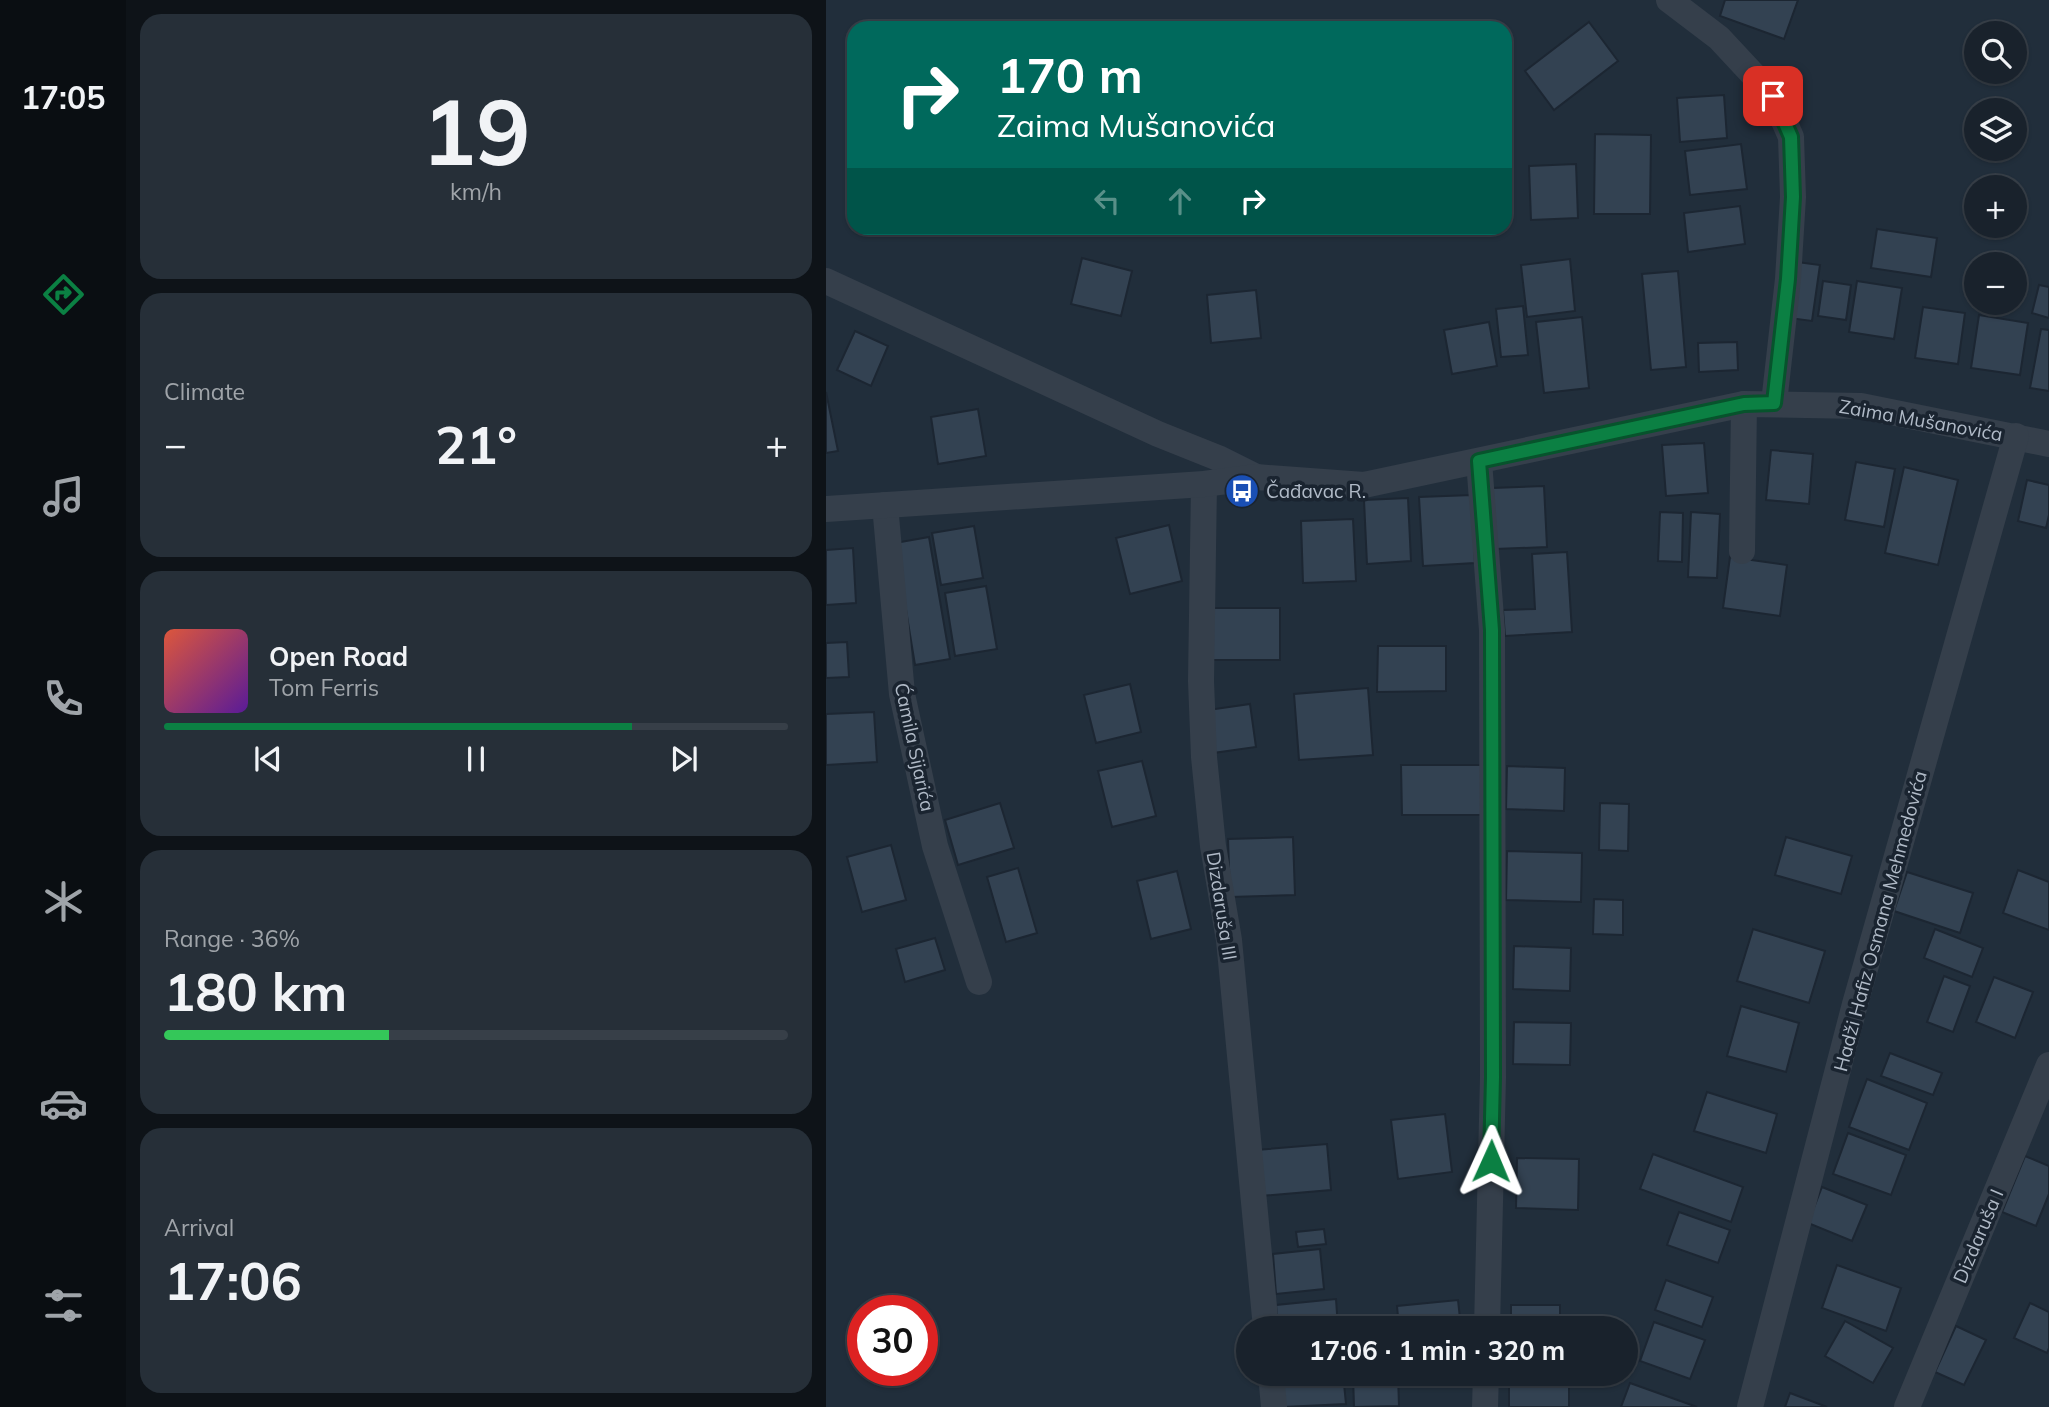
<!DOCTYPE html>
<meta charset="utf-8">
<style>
:root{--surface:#19222c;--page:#262f38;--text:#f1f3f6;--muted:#9fa4a9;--line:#373f48;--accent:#0b8043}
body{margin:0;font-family:Mulish,sans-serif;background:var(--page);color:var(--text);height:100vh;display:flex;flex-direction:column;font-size:26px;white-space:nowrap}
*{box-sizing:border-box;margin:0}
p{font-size:23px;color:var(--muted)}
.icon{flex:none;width:38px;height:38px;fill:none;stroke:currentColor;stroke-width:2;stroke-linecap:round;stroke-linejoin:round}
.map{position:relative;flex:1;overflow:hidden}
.drawer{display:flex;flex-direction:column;gap:14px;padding:14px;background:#0e1318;width:700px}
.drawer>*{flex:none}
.guide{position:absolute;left:21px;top:21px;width:665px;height:214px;border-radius:21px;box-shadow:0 2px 5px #0004,0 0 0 2px var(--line);background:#00695c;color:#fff;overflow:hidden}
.controls{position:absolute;left:1138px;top:21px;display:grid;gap:14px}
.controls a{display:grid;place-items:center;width:63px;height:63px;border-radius:50%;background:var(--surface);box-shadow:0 2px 5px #0004,0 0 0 2px var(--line);font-size:35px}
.speed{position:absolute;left:21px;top:1295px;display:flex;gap:14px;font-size:35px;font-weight:700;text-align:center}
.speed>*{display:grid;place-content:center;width:91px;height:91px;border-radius:50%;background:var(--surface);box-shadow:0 2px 5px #0004,0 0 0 2px var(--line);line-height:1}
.speed .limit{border:10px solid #d22;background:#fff;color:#111}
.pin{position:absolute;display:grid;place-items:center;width:60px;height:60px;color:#fff;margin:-30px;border-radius:14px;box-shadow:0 4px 10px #0006}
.me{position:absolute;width:77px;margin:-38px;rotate:1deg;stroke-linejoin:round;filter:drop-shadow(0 0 5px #0008)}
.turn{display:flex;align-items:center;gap:24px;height:147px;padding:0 35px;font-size:32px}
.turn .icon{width:91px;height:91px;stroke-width:2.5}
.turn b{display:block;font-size:49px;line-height:60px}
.lanes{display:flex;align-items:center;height:66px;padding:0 35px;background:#0003;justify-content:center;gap:35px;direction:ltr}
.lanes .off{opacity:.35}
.big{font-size:52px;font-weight:700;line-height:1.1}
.drawer .tile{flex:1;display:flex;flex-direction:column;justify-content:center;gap:10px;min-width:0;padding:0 24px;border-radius:21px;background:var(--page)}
.drawer .dial{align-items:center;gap:0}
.dial b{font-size:91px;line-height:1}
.song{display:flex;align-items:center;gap:21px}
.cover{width:84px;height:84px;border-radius:10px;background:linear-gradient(135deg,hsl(10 70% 55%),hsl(270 70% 35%))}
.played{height:7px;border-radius:4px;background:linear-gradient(90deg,var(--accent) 75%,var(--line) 75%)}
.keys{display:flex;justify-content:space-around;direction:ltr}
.heat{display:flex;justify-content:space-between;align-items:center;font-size:38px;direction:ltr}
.charge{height:10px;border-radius:5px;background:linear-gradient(90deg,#34c759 36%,var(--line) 0)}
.trip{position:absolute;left:410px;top:1316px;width:402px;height:70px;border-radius:35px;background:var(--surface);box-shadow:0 2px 5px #0004,0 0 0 2px var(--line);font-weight:700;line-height:70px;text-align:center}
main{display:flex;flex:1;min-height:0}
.dock{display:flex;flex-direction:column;width:126px;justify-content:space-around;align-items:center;background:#0a0e12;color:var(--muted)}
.dock .icon{width:49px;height:49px}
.dock .current{color:var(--accent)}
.dock b{font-size:32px;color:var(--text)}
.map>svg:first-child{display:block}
.building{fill:#334252;stroke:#1c2632;stroke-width:2}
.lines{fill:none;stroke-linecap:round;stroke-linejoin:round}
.minor{stroke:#353f4b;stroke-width:26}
.route-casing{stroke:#07532c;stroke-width:18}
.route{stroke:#0b8043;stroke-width:12}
.labels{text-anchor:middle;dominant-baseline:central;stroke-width:7;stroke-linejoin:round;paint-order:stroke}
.street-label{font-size:19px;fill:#b0bac7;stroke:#1a2430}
.poi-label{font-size:19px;fill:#b0bac7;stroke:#1a2430;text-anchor:start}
</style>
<main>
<nav class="dock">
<b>17:05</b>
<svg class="icon current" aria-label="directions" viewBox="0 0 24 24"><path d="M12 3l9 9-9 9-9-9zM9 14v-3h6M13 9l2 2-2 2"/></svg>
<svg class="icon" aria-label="music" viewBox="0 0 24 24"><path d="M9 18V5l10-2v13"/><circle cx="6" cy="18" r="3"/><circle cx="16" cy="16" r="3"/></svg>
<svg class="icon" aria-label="phone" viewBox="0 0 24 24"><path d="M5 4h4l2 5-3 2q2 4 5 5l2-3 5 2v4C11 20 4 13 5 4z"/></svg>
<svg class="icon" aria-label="climate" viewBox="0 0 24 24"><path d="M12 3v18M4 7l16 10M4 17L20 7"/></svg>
<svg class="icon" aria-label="car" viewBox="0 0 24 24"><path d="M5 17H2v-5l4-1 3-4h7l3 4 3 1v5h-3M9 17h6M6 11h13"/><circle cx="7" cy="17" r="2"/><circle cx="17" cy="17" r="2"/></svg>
<svg class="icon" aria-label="filters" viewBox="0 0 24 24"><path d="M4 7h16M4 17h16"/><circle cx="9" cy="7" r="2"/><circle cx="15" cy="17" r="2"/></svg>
</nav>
<section class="drawer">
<div class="tile dial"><b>19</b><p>km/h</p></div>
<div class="tile"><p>Climate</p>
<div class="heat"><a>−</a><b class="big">21°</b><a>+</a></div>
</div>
<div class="tile">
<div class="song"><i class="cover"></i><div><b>Open Road</b><p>Tom Ferris</p></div></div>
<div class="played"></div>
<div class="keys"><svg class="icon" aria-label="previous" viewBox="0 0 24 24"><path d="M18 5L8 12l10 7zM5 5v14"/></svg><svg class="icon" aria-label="pause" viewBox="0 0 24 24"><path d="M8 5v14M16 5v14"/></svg><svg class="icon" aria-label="next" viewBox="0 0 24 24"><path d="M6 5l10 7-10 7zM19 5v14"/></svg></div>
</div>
<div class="tile"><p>Range · 36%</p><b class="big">180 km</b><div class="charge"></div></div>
<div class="tile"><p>Arrival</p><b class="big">17:06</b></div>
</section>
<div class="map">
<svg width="1223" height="1407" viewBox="0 0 1223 1407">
<rect width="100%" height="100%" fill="#212e3b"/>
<g class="building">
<polygon points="899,0 972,0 958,39 894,16"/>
<polygon points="763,22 792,61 728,110 699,71"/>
<polygon points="898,95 901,138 854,142 851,98"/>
<polygon points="769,134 825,135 824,214 768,214"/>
<polygon points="915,144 921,189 864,195 859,151"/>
<polygon points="750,164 752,218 705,220 703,166"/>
<polygon points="914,206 919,244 862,252 858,213"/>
<polygon points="1051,229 1111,238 1105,277 1045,268"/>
<polygon points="256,258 306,271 295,316 245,304"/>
<polygon points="744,259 749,311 701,317 695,265"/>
<polygon points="971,262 994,265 986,321 963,318"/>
<polygon points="852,271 860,367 825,370 816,274"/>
<polygon points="997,281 1025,285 1020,320 992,316"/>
<polygon points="1031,281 1076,288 1068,339 1023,332"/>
<polygon points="1213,285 1223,287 1223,318 1206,313"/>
<polygon points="430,290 435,338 385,343 381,295"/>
<polygon points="697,306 702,355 675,357 670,309"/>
<polygon points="1097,307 1139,313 1132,364 1089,358"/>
<polygon points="1153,315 1202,323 1194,375 1145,368"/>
<polygon points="756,317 763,388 718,393 710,322"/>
<polygon points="663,322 671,366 626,374 618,330"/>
<polygon points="1215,329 1223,330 1223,391 1204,388"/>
<polygon points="29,331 62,346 45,386 11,370"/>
<polygon points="911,342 912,370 873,372 872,343"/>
<polygon points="0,392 12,451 0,453"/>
<polygon points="152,409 160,456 112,464 105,417"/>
<polygon points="878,443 882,493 840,496 836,445"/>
<polygon points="945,450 987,454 983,504 940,500"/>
<polygon points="1030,462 1069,469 1058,527 1019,520"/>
<polygon points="1078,467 1132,480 1112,565 1059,553"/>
<polygon points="1201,480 1223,485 1223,515 1220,528 1192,521"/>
<polygon points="718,486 721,547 669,549 666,488"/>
<polygon points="646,495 649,563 597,566 593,497"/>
<polygon points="582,498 585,561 541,564 538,500"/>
<polygon points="834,512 857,513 856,562 832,561"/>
<polygon points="865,512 894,514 891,578 862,577"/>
<polygon points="527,519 530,581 477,583 475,521"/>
<polygon points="343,525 356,581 304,594 290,538"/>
<polygon points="148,526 157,578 115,585 106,533"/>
<polygon points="103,537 124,659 89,665 69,543"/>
<polygon points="27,548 30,603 0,605 0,550"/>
<polygon points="741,552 746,632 679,636 677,610 709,609 706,554"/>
<polygon points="904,557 961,565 954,616 897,608"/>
<polygon points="160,586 171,649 129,656 119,593"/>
<rect x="387" y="608" width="67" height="52"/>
<polygon points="21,642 23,677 0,678 0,643"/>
<polygon points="552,646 620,646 620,691 551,692"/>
<polygon points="304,684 315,732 270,743 258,695"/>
<polygon points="542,688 547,755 473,760 468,694"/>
<polygon points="424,704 430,747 387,753 382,710"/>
<polygon points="48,712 51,762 0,765 0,714"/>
<polygon points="316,761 330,816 286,827 272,771"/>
<polygon points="575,765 657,765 657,815 576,815"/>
<polygon points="681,766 739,768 738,811 680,809"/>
<polygon points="174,803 188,848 132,865 119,820"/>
<polygon points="774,803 803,804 802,851 773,850"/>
<polygon points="467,837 469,895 404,897 402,839"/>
<polygon points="960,837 1026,856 1015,894 949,875"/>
<polygon points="65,845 80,900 36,912 21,857"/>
<polygon points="681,851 756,853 755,902 680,900"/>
<polygon points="192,868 211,933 180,942 161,877"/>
<polygon points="1192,870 1223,882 1223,930 1177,913"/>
<polygon points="351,871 365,929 325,939 311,881"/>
<polygon points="1081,872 1147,893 1134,933 1068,911"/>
<polygon points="768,899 797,900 797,935 767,934"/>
<polygon points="927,929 999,951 983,1003 911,981"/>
<polygon points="1109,929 1157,948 1146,977 1098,958"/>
<polygon points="109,938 119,970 79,982 70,949"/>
<polygon points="688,946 745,948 744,991 687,989"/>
<polygon points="1118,976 1144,986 1127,1032 1101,1022"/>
<polygon points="1168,977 1207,992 1189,1038 1150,1022"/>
<polygon points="915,1006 973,1023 960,1072 901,1056"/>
<polygon points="688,1022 745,1023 744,1065 687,1064"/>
<polygon points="1064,1053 1116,1073 1107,1095 1055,1076"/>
<polygon points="1041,1079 1101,1103 1083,1150 1023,1127"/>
<polygon points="881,1092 951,1114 940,1153 868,1131"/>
<polygon points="619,1114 626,1172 572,1179 565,1120"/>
<polygon points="1022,1133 1080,1155 1065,1195 1007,1174"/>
<polygon points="501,1144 505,1190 434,1196 430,1150"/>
<polygon points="827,1154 917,1187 905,1222 814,1189"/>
<polygon points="1199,1156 1223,1166 1223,1194 1210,1226 1176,1212"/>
<polygon points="691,1158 753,1159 752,1210 690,1208"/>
<polygon points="996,1187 1041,1205 1026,1241 982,1223"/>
<polygon points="853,1212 904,1230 892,1263 841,1245"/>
<polygon points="498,1229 500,1244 472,1247 470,1232"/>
<polygon points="494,1249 498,1289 450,1294 447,1254"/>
<polygon points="1011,1265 1075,1288 1060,1331 996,1308"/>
<polygon points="840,1280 887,1297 876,1327 829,1310"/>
<polygon points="510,1299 512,1328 452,1328 450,1305"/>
<polygon points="632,1300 635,1328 573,1328 571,1306"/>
<polygon points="1204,1303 1223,1312 1223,1348 1221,1353 1188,1338"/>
<rect x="685" y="1305" width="49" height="23"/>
<polygon points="1019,1321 1067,1348 1047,1383 999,1356"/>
<polygon points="828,1322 879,1340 864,1379 814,1361"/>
<polygon points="1130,1326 1160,1340 1138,1385 1109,1372"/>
<polygon points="453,1374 517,1374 520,1404 457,1407"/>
<polygon points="572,1374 573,1406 528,1407 527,1375"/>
<polygon points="577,1374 639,1374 639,1378 577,1383"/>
<polygon points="804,1383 871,1407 795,1407"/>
<rect x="683" y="1386" width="60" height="21"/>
<polygon points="964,1393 1001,1407 959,1407"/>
</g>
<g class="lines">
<g class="minor">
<polyline points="843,0 893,38 947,96 965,137 967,197 962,279 948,403"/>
<polyline points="0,281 332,434 392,458 430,477"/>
<polyline points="653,461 666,630 667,1077 661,1328"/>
<polyline points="378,484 375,681 378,757 387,846 403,940 440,1328"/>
<polyline points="59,505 76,694 109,846 153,982"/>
<polyline points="0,509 378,484 430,477 538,485 918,404 1035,406 1223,444"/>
<polyline points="916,551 918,404"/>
<polyline points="445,1374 448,1407"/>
<polyline points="659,1407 660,1374"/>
<polyline points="924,1407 1029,1004 1190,436"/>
<polyline points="1081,1407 1223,1065"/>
</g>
</g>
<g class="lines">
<g class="route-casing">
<polyline id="route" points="665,1161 667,1077 666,630 653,461 918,404 948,403 962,279 967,197 965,137 947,96"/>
</g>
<use href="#route" class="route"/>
</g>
<defs>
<g id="bus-disc" transform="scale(1.75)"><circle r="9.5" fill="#1a4fb4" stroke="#1a2430"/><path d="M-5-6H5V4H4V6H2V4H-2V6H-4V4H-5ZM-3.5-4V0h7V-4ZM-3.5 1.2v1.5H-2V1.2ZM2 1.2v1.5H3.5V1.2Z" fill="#fff"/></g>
</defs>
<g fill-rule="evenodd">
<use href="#bus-disc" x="416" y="491"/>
</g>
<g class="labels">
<g class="street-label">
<text transform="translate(1095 420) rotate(10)">Zaima Mušanovića</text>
<text transform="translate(89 747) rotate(78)">Ćamila Sijarića</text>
<text transform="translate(396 906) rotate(81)">Dizdaruša III</text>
<text transform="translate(1054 921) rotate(-75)">Hadži Hafiz Osmana Mehmedovića</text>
<text transform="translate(1152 1236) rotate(-67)">Dizdaruša I</text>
</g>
<g class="poi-label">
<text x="440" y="491">Čađavac R.</text>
</g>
</g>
</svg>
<div class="controls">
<a><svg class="icon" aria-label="search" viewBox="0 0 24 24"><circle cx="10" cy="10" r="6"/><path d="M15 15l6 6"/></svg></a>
<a><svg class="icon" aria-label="layers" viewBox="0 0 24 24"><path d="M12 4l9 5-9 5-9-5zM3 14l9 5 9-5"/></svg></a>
<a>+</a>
<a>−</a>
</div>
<div class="speed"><div class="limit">30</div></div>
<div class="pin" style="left:947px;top:96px;background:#d93025"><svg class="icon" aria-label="arrive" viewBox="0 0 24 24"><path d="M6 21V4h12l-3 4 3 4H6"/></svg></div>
<svg class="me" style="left:665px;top:1161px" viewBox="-20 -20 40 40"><path d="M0-17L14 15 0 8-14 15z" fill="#0b8043" stroke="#fff" stroke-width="4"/></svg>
<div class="trip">17:06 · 1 min · 320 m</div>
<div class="guide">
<div class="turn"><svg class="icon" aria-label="right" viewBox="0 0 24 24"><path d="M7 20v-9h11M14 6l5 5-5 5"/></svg><div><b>170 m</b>Zaima Mušanovića</div></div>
<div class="lanes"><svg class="icon off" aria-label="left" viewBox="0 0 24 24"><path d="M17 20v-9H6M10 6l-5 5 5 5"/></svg><svg class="icon off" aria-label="ahead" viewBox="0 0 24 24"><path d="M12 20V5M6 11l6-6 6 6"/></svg><svg class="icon" aria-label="right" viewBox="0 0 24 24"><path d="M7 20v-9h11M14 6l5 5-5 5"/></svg></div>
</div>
</div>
</main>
